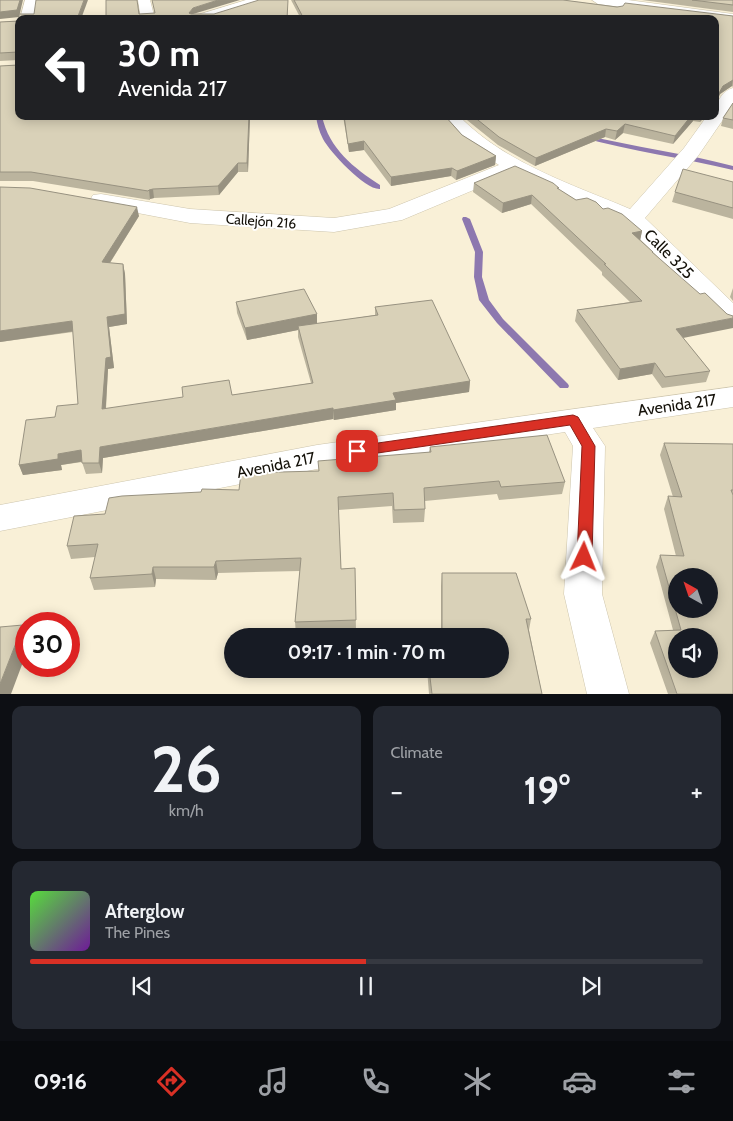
<!DOCTYPE html>
<meta charset="utf-8">
<style>
:root{--surface:#171b24;--page:#242831;--text:#f1f3f6;--muted:#9ea1a6;--line:#363941;--accent:#d93025}
body{margin:0;font-family:Cabin,sans-serif;background:var(--page);color:var(--text);height:100vh;display:flex;flex-direction:column;font-size:19px;white-space:nowrap}
*{box-sizing:border-box;margin:0}
p{font-size:16px;color:var(--muted)}
.icon{flex:none;width:28px;height:28px;fill:none;stroke:currentColor;stroke-width:2;stroke-linecap:round;stroke-linejoin:round}
.map{position:relative;height:694px;overflow:hidden}
.panel{display:flex;flex-direction:column;gap:12px;padding:12px;background:#0d0f14;flex:1}
.panel>*{flex:none}
.hud{position:absolute;left:15px;top:15px;width:704px;height:105px;border-radius:10px;box-shadow:0 2px 12px #0003;background:#202124;color:#fff;overflow:hidden}
.needle{width:32px;rotate:320deg}
.tools{position:absolute;left:668px;top:568px;display:grid;gap:10px}
.tools a{display:grid;place-items:center;width:50px;height:50px;border-radius:50%;background:var(--surface);box-shadow:0 2px 12px #0003;font-size:25px}
.speed{position:absolute;left:15px;top:612px;display:flex;gap:10px;font-size:25px;font-weight:700;text-align:center}
.speed>*{display:grid;place-content:center;width:65px;height:65px;border-radius:50%;background:var(--surface);box-shadow:0 2px 12px #0003;line-height:1}
.speed .limit{border:8px solid #d22;background:#fff;color:#111}
.pin{position:absolute;display:grid;place-items:center;width:42px;height:42px;color:#fff;margin:-21px;border-radius:10px;box-shadow:0 2px 8px #0006}
.me{position:absolute;width:55px;margin:-28px;rotate:2deg;stroke-linejoin:round;filter:drop-shadow(0 0 4px #0008)}
.turn{display:flex;align-items:center;gap:18px;height:105px;padding:0 20px;font-size:22px}
.turn .icon{width:65px;height:65px;stroke-width:2.5}
.turn b{display:block;font-size:35px;line-height:42px}
.big{font-size:38px;font-weight:700;line-height:1.1}
.panel .tile{flex:1;display:flex;flex-direction:column;justify-content:center;gap:8px;min-width:0;padding:0 18px;border-radius:10px;background:var(--page)}
.panel .dial{align-items:center;gap:0}
.dial b{font-size:65px;line-height:1}
.song{display:flex;align-items:center;gap:15px}
.cover{width:60px;height:60px;border-radius:8px;background:linear-gradient(135deg,hsl(110 70% 55%),hsl(280 70% 35%))}
.played{height:5px;border-radius:2px;background:linear-gradient(90deg,var(--accent) 50%,var(--line) 50%)}
.keys{display:flex;justify-content:space-around;direction:ltr}
.heat{display:flex;justify-content:space-between;align-items:center;font-size:28px;direction:ltr}
.panel .tiles{flex:1;display:grid;gap:12px;grid-template-columns:1fr 1fr}
.tile:last-child{grid-column:span 2}
.trip{position:absolute;left:224px;top:628px;width:285px;height:50px;border-radius:25px;background:var(--surface);box-shadow:0 2px 12px #0003;font-weight:700;line-height:50px;text-align:center}
.tabs{display:flex;height:80px;justify-content:space-around;align-items:center;background:#090b0e;color:var(--muted)}
.tabs .icon{width:35px;height:35px}
.tabs .on{color:var(--accent)}
.tabs b{font-size:22px;color:var(--text)}
.map>svg:first-child{display:block}
.lines{fill:none;stroke-linecap:round;stroke-linejoin:round}
.stream{fill:#8d78af;fill-rule:evenodd}
.minor-casing{stroke:#cdc5ad;stroke-width:1}
.minor{fill:#fff;fill-rule:evenodd}
.wall{fill:#bbb49e}
.shaded-wall{fill:#989281}
.building{fill:#d9d1b8;stroke:#989281;fill-rule:evenodd}
.route{fill:#d93025;stroke:#8d1f18}
.labels{text-anchor:middle;dominant-baseline:central;stroke-width:4;stroke-linejoin:round;paint-order:stroke}
.far-street-label{font-size:14px;fill:#131008;stroke:#fff}
.street-label{font-size:16px;fill:#131008;stroke:#fff}
</style>
<div class="map">
<svg width="733" height="694" viewBox="0 0 733 694">
<rect width="100%" height="100%" fill="#f9f0d7"/>
<g class="lines">
<g class="stream">
<path d="M316,116H322C329,149 354,168 380,185V189C365,190 330,152 323,139C319,131 317,124 316,116Z"/>
<path d="M585,135C634,147 684,153 733,166V170C683,158 632,151 583,138V136Z"/>
<polygon points="463,217 466,217 470,219 483,252 482,277 489,300 503,319 568,384 569,386 568,388 560,388 497,323 479,300 474,277 475,252 462,219"/>
</g>
<g class="minor-casing">
<g id="minor">
<polygon points="25,0 37,0 34,19 20,19"/>
<polygon points="138,0 150,0 155,19 141,19"/>
<polygon points="246,0 265,0 264,3 214,19 192,19 194,16"/>
<polygon points="592,0 628,0 733,14 733,22 598,4"/>
<path d="M733,88V105L698,156L645,218L733,303V325L724,323L625,224L514,173L402,220L334,232L190,223L101,206L93,205L90,200L93,195L101,194L190,209L334,218L389,209L499,165L463,142L440,116H459C505,163 571,184 630,209L684,148L707,116H715C715,105 721,91 733,88Z"/>
<polygon points="733,387 733,407 593,428 605,446 602,594 629,694 587,694 564,594 573,446 565,432 317,469 0,531 0,505 317,445"/>
</g>
</g>
<use href="#minor" class="minor"/>
</g>
<g class="wall">
<polygon points="291,0 563,0 617,7 733,16 733,87 732,86 720,94 716,101 715,108 715,19 301,19"/>
<polygon points="642,0 733,0 733,12"/>
<polygon points="19,21 19,116 250,116 248,172 238,172 219,195 154,198 150,199 150,200 33,181 0,181 0,66 18,65 18,60 0,61 0,22"/>
<polygon points="733,103 733,129 721,126 723,118"/>
<polygon points="343,116 445,116 462,135 496,156 495,165 456,180 451,176 391,186 364,150 349,152"/>
<polygon points="462,116 705,116 700,122 693,121 673,144 623,133 615,140 605,137 535,166 498,145"/>
<polygon points="733,182 733,219 672,202 675,192"/>
<polygon points="474,183 559,188 558,189 576,200 603,209 642,231 640,240 653,253 683,338 710,371 706,382 662,388 652,374 618,380 575,321 577,310 630,302 602,275 602,272 531,204 502,213 473,192"/>
<polygon points="0,187 139,216 110,263 123,264 125,274 127,324 109,327 114,368 108,369 106,409 232,395 311,383 298,337 298,330 247,340 237,313 236,302 317,314 317,324 375,315 375,307 470,381 469,392 396,403 396,410 334,420 333,419 103,458 102,473 86,474 82,462 61,465 62,470 23,475 19,465 55,417 78,404 73,332 0,342"/>
<polygon points="733,288 733,301 730,297"/>
<polygon points="664,443 733,444 733,694 668,694 650,643 655,631 673,630 656,567 660,555 676,556 664,509 668,496 673,497 660,455"/>
<polygon points="430,447 565,482 562,494 499,500 497,494 425,501 425,509 424,522 393,523 392,506 338,510 341,569 355,568 356,632 296,635 295,622 300,571 218,573 216,580 156,579 155,587 94,590 90,578 95,557 71,559 67,546 105,514 239,490 318,471 429,452"/>
<polygon points="442,573 531,619 529,630 542,694 429,694 427,669 500,669 500,636 426,636 426,631 441,631 441,586"/>
</g>
<g class="shaded-wall">
<polygon points="20,0 23,0 19,17 0,19 0,12"/>
<polygon points="84,0 88,0 81,19 77,19"/>
<polygon points="218,0 240,0 193,14 190,19 189,13 193,8"/>
<polygon points="733,80 732,86 720,94 716,103 718,95 723,86"/>
<polygon points="249,116 250,116 248,172 247,163"/>
<polygon points="691,116 694,116 693,121 673,144 675,136"/>
<polygon points="702,116 705,116 700,122"/>
<polygon points="625,124 623,133 615,140 617,131"/>
<polygon points="606,129 605,137 535,166 536,158"/>
<polygon points="364,141 364,150 349,152 348,144"/>
<polygon points="496,156 495,165 456,180 457,171"/>
<polygon points="238,163 238,172 219,195 218,186"/>
<polygon points="452,168 451,176 391,186 391,177"/>
<polygon points="153,189 154,198 150,199 150,200 149,190"/>
<polygon points="532,195 531,204 502,213 503,203"/>
<polygon points="137,207 139,216 104,272 102,262"/>
<polygon points="642,231 640,241 632,233"/>
<polygon points="123,264 125,274 127,324 109,327 114,368 108,369 105,420 102,409 107,317"/>
<polygon points="317,314 317,326 298,326 298,330 247,340 245,328"/>
<polygon points="733,318 733,328 673,340 676,329"/>
<polygon points="72,321 75,331 0,342 0,331"/>
<polygon points="655,363 652,374 618,380 620,369"/>
<polygon points="470,381 469,392 396,403 396,410 334,420 333,410 393,393"/>
<polygon points="333,408 333,419 103,458 102,473 99,463 100,447"/>
<polygon points="81,450 85,461 61,465 62,470 23,475 19,465 58,454"/>
<polygon points="216,561 218,573 216,580 214,567"/>
<polygon points="153,567 156,579 155,587 152,574"/>
<polygon points="23,625 26,632 26,654 11,694 0,694 0,684"/>
</g>
<g class="building">
<polygon points="0,0 20,0 17,10 0,12"/>
<polygon points="36,0 84,0 77,19 19,19 19,14 34,14"/>
<polygon points="106,0 137,0 139,14 155,13 152,0 218,0 193,8 189,13 191,14 214,14 259,0 288,0 287,19 106,19"/>
<polygon points="294,0 563,0 617,7 623,6 625,3 733,16 733,80 723,86 718,95 715,106 715,19 304,19"/>
<polygon points="692,0 733,0 733,5"/>
<polygon points="19,20 19,116 249,116 247,163 238,163 218,186 153,189 149,190 148,191 31,172 0,172 0,66 18,65 18,52 0,53 0,22 19,21"/>
<polygon points="733,103 733,120 723,118"/>
<polygon points="344,116 445,116 462,135 496,156 457,171 452,168 391,177 364,141 348,144"/>
<polygon points="473,116 691,116 675,136 625,124 617,131 606,129 536,158 499,137"/>
<polygon points="515,166 553,183 559,188 557,188 576,200 587,198 596,202 603,209 608,208 622,214 642,231 632,233 653,252 652,252 700,294 705,293 727,314 733,316 733,318 676,329 710,371 665,377 655,363 620,369 577,310 642,301 604,264 606,264 532,195 503,203 474,183"/>
<polygon points="683,169 733,182 733,208 675,192"/>
<polygon points="0,187 30,188 137,207 102,262 123,264 125,314 107,317 111,357 106,358 102,409 183,397 182,387 229,380 232,395 313,383 298,326 378,315 375,307 432,300 470,381 393,393 396,400 333,410 333,408 100,447 99,463 82,463 81,450 58,454 58,459 19,465 26,420 55,417 57,406 78,404 72,321 0,331"/>
<polygon points="304,289 317,314 245,328 236,302"/>
<polygon points="547,435 565,482 501,487 499,481 424,488 425,509 394,510 393,493 338,497 341,569 355,568 356,620 295,622 301,558 216,561 214,567 153,567 152,574 90,578 98,544 67,546 74,516 105,514 109,498 122,496 201,492 202,489 239,490 241,473 319,471 318,461 431,452 430,447"/>
<path d="M664,443L733,444V490H731L733,495V694H677L655,631L681,630L660,555L684,556L668,496L682,497ZM676,576H709V609H676ZM676,636H709V669H676Z"/>
<polygon points="442,573 516,573 531,619 526,619 542,694 432,694 429,669 500,669 500,636 426,636 426,631 442,631"/>
<polygon points="23,625 0,684 0,627"/>
</g>
<polygon class="route" points="573,415 578,417 595,446 592,557 590,561 584,563 579,561 577,557 582,446 570,425 357,456 352,454 350,451 352,448 357,446"/>
<g class="labels">
<g class="far-street-label">
<text transform="translate(261 221) rotate(4)">Callejón 216</text>
</g>
<g class="street-label">
<text transform="translate(669 254) rotate(45)">Calle 325</text>
<text transform="translate(677 405) rotate(-8)">Avenida 217</text>
<text transform="translate(276 465) rotate(-11)">Avenida 217</text>
</g>
</g>
</svg>
<div class="tools">
<a><svg class="needle" viewBox="-14 -14 28 28"><path d="M0-13l5 13h-10z" fill="#e53935"/><path d="M0 13l5-13h-10z" fill="#9ea1a6"/></svg></a>
<a><svg class="icon" aria-label="sound" viewBox="0 0 24 24"><path d="M4 9h4l5-4v14l-5-4H4zM17 9q2 3 0 6"/></svg></a>
</div>
<div class="speed"><div class="limit">30</div></div>
<div class="pin" style="left:357px;top:451px;background:#d93025"><svg class="icon" aria-label="arrive" viewBox="0 0 24 24"><path d="M6 21V4h12l-3 4 3 4H6"/></svg></div>
<svg class="me" style="left:584px;top:557px" viewBox="-20 -20 40 40"><path d="M0-17L14 15 0 8-14 15z" fill="#d93025" stroke="#fff" stroke-width="4"/></svg>
<div class="trip">09:17 · 1 min · 70 m</div>
<div class="hud">
<div class="turn"><svg class="icon" aria-label="left" viewBox="0 0 24 24"><path d="M17 20v-9H6M10 6l-5 5 5 5"/></svg><div><b>30 m</b>Avenida 217</div></div>
</div>
</div>
<section class="panel">
<div class="tiles">
<div class="tile dial"><b>26</b><p>km/h</p></div>
<div class="tile"><p>Climate</p>
<div class="heat"><a>−</a><b class="big">19°</b><a>+</a></div>
</div>
<div class="tile">
<div class="song"><i class="cover"></i><div><b>Afterglow</b><p>The Pines</p></div></div>
<div class="played"></div>
<div class="keys"><svg class="icon" aria-label="previous" viewBox="0 0 24 24"><path d="M18 5L8 12l10 7zM5 5v14"/></svg><svg class="icon" aria-label="pause" viewBox="0 0 24 24"><path d="M8 5v14M16 5v14"/></svg><svg class="icon" aria-label="next" viewBox="0 0 24 24"><path d="M6 5l10 7-10 7zM19 5v14"/></svg></div>
</div>
</div>
</section>
<nav class="tabs">
<b>09:16</b>
<svg class="icon on" aria-label="directions" viewBox="0 0 24 24"><path d="M12 3l9 9-9 9-9-9zM9 14v-3h6M13 9l2 2-2 2"/></svg>
<svg class="icon" aria-label="music" viewBox="0 0 24 24"><path d="M9 18V5l10-2v13"/><circle cx="6" cy="18" r="3"/><circle cx="16" cy="16" r="3"/></svg>
<svg class="icon" aria-label="phone" viewBox="0 0 24 24"><path d="M5 4h4l2 5-3 2q2 4 5 5l2-3 5 2v4C11 20 4 13 5 4z"/></svg>
<svg class="icon" aria-label="climate" viewBox="0 0 24 24"><path d="M12 3v18M4 7l16 10M4 17L20 7"/></svg>
<svg class="icon" aria-label="car" viewBox="0 0 24 24"><path d="M5 17H2v-5l4-1 3-4h7l3 4 3 1v5h-3M9 17h6M6 11h13"/><circle cx="7" cy="17" r="2"/><circle cx="17" cy="17" r="2"/></svg>
<svg class="icon" aria-label="filters" viewBox="0 0 24 24"><path d="M4 7h16M4 17h16"/><circle cx="9" cy="7" r="2"/><circle cx="15" cy="17" r="2"/></svg>
</nav>
